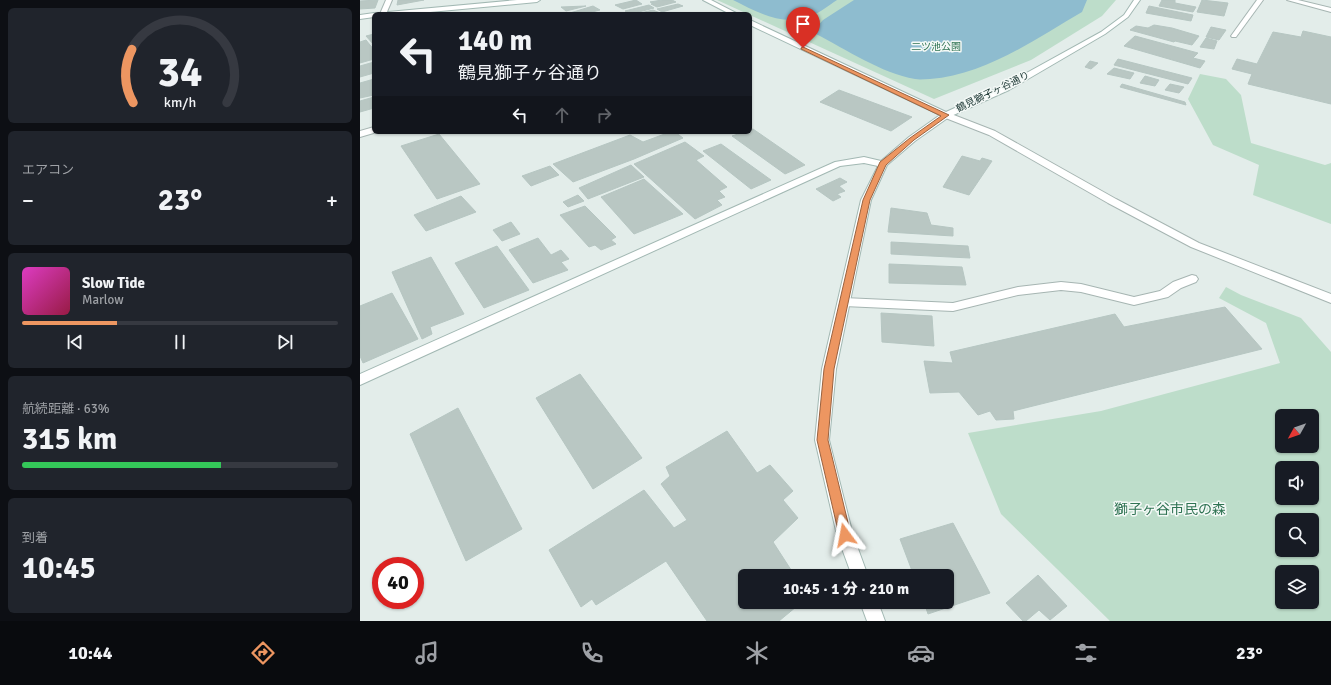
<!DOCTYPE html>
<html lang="ja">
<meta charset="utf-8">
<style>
:root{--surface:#171b24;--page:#20242c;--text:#f1f3f6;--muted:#9ea1a6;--line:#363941;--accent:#ed9661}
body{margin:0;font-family:Signika,"Noto Sans JP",sans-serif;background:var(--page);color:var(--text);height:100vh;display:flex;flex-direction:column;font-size:15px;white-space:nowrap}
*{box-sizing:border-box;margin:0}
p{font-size:13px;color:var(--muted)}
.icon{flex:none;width:22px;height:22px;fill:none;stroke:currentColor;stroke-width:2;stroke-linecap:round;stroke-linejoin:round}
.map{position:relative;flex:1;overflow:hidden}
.side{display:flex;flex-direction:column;gap:8px;padding:8px;background:#0d0f14;width:360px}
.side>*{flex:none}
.top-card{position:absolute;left:12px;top:12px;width:380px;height:122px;border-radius:6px;box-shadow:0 1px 3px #0004;background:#171b24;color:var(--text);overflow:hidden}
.needle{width:26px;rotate:230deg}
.tools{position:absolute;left:915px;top:409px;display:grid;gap:8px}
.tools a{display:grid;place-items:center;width:44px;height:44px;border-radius:6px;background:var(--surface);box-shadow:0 1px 3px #0004;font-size:20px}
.speed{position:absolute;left:12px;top:557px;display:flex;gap:8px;font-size:20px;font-weight:700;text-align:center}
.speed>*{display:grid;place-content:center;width:52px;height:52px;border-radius:50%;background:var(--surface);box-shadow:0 1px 3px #0004;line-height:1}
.speed .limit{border:6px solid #d22;background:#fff;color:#111}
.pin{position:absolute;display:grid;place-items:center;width:34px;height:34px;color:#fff;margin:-41px -17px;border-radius:50% 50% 50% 0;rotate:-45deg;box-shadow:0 0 4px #0007}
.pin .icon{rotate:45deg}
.me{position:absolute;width:44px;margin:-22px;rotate:347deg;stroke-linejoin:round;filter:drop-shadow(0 0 3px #0008)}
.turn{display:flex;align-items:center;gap:14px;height:84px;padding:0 20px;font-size:18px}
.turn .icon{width:52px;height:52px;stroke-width:2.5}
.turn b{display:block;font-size:28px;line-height:34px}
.lanes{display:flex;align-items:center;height:38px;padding:0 20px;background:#0003;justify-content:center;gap:20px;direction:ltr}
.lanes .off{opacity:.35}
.big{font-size:30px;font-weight:800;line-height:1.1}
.side .tile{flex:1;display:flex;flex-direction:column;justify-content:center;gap:6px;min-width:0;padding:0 14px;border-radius:6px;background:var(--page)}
.side .dial{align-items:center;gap:0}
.dial svg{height:104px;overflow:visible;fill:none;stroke:var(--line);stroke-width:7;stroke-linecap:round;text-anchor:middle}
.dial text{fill:var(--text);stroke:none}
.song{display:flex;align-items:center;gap:12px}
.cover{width:48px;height:48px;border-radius:6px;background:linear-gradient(135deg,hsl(310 70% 55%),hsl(340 70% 35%))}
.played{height:4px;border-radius:2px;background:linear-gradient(90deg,var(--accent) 30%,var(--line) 30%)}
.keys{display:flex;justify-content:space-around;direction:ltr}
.heat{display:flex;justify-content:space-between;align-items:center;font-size:22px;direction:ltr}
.charge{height:6px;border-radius:3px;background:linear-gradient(90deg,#34c759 63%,var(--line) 0)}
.trip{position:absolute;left:378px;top:569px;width:216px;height:40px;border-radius:6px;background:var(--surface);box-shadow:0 1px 3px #0004;font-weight:800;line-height:40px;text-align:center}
.dock{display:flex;height:64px;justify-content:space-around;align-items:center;background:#090b0e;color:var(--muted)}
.dock .icon{width:28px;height:28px}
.dock .on{color:var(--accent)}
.dock b{font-size:18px;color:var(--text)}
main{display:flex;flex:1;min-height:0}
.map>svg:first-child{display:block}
.green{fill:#bdddca;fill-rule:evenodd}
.water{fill:#8ebccf}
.building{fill:#b9c7c3;stroke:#b6c6c2}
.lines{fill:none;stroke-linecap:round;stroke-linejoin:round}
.lane-casing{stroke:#a6b5b2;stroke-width:2}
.street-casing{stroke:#a6b5b2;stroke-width:2}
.secondary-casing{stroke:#a2b8b3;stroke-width:2}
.lane{fill:#fff;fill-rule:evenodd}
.street{fill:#fff;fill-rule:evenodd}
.secondary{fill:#fff;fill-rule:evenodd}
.route{fill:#ed9661;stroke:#9a623f}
.labels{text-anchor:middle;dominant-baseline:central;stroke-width:3;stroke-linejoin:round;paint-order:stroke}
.far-park-label{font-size:10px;fill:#2f7353;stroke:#f4f9f7}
.far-street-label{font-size:10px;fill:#233d3a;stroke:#f4f9f7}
.near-park-label{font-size:14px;fill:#2f7353;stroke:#f4f9f7}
</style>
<main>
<section class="side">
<div class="tile dial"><svg viewBox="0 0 100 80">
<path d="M14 69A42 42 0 1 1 86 69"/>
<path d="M14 69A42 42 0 0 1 13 28" stroke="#ed9661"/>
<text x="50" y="56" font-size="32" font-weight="700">34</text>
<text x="50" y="72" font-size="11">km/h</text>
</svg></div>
<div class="tile"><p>エアコン</p>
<div class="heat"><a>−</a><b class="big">23°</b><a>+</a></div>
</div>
<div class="tile">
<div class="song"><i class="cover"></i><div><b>Slow Tide</b><p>Marlow</p></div></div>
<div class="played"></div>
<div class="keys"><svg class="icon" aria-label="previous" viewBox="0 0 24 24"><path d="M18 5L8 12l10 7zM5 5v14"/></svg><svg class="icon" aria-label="pause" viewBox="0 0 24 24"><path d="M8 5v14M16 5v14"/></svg><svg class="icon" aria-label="next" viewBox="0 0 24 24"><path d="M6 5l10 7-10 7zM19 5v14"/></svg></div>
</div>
<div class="tile"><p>航続距離 · 63%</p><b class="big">315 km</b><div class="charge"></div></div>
<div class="tile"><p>到着</p><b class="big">10:45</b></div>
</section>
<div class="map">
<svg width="971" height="621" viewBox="0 0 971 621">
<rect width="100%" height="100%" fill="#e3edea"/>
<g class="green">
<polygon points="357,0 756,0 742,16 671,60 574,99"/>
<polygon points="840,74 866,79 881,95 891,143 965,165 971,163 971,224 893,195 899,165 853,145 828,99"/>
<path d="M866,287L881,295L941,318L971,352V621H750L641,514L608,433L741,411L920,363L906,323L859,298ZM922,416H952V446H922ZM922,468H952V498H922ZM922,520H952V550H922ZM922,572H952V602H922Z"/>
</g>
<g class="water">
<path d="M373,0H477C469,5 460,13 450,16C423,27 397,12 373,0Z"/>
<path d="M494,0H727L722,12C675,39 626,75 570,79C565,79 560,80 555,79C521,73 487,50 456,34L454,30L463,20Z"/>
</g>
<g class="building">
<polygon points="18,0 15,8 0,9 0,1"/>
<polygon points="38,0 64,0 37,5"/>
<polygon points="276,0 282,4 263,9 255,5"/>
<polygon points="302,0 312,0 316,2 297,7 291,4 294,3 290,2"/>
<polygon points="802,0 815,0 815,3 836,7 833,12 799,6"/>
<polygon points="842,0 868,3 864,16 837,12"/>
<polygon points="318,4 323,6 302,12 297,9"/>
<polygon points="289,5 294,8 271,14 265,11"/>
<polygon points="226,6 206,11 201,7"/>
<polygon points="233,6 240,10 224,14 210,13"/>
<polygon points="789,6 833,15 831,21 786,13"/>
<polygon points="293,10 300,13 276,14"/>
<polygon points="794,25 812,28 839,36 832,45 815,41 814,42 770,30 776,26 788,28"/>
<polygon points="851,27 866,30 859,40 846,37"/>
<polygon points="943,31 971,37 971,104 888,84 892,74 872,69 877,59 897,64 913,32 941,37"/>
<polygon points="14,34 14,45 6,36"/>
<polygon points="775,36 838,53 833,58 845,61 840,68 764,46"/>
<polygon points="846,38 857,41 854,49 840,47"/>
<polygon points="6,40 14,50 14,59 0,63 0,42"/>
<polygon points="758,59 832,78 828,84 754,65"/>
<polygon points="730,61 738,63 731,69 725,67"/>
<polygon points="14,62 14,73 0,77 0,66"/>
<polygon points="754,68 774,73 770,79 747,74"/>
<polygon points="785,76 799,80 795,86 780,83"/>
<polygon points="14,79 14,95 0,98 0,83"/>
<polygon points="762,84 825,102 826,105 760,87"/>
<polygon points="810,84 824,87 819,93 805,90"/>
<polygon points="479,90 552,117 531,131 460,102"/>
<polygon points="14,97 14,108 0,112 0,101"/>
<polygon points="393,129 445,165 425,174 372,136 384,132 390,132 390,130"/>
<polygon points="310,132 315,132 323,138 274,159 213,182 193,164 270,135 283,142"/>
<polygon points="79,134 120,184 77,199 41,146"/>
<polygon points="325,142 344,156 336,160 367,187 359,191 365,197 357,200 362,205 335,219 274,164"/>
<polygon points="361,144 411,180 391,189 343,151"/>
<polygon points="602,156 620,161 622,158 632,161 609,195 583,187"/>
<polygon points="271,165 284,177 228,199 219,188"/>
<polygon points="190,166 199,175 171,186 162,176"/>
<polygon points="480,178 487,182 479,186 485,191 477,194 481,197 473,201 456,189"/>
<polygon points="284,179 323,214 274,234 241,197"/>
<polygon points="218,195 224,201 208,207 203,202"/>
<polygon points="101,196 116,212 66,231 54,215"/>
<polygon points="225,206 256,237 251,240 256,244 241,250 235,245 229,247 200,215"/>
<polygon points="531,208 567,213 571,225 593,228 593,236 528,232"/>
<polygon points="151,222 160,234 142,241 133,230"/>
<polygon points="178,238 191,255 201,250 209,259 201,262 208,270 173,283 149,250"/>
<polygon points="531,242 608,246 610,258 531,254"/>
<polygon points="137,246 169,290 124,308 95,263"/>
<polygon points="71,257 104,314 70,327 72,334 62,339 32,272"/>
<polygon points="529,264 602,267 606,285 529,283"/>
<polygon points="32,293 58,339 3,363 0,356 0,306"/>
<polygon points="865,307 902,349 653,411 654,419 636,420 630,411 618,415 599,392 570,393 564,361 593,363 590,352 755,314 764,327"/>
<polygon points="521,313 572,316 574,346 522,342"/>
<polygon points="220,374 282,458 233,489 176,398"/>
<polygon points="98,408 162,529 106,561 50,434"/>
<polygon points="367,431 397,473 410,465 433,491 423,500 438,518 413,542 435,576 385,576 385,602 442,602 419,621 347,621 306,561 236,605 232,599 221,607 189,550 284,490 314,528 327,520 301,484 310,476 306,467"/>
<polygon points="593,523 630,593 568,614 564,602 587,602 587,576 554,576 540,539"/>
<polygon points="678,575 707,606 690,620 679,610 666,621 663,621 646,603"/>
</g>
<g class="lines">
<g class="lane-casing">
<g id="lane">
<polygon points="897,0 903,0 876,37 872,37 871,36"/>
<polygon points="586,112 635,131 756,199 839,243 971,294 971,303 831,247 748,203 629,135 583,117 582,115"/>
</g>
</g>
<g class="street-casing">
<g id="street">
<polygon points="26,0 32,0 26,14 20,14"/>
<polygon points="927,0 938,0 971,8 971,12"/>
<polygon points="14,127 14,132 17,132 0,137 0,131"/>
<polygon points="832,275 836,276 838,279 836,282 821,288 808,297 774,305 721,292 701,290 658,295 593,311 484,306 480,305 478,302 480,299 484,298 593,303 658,287 701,282 721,284 774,297 800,291 813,282"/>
</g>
</g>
<g class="secondary-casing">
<g id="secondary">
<polygon points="157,0 180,0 177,2 49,14 25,14 28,12"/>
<polygon points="343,0 351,0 378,14 370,14"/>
<polygon points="774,0 780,0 768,17 745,34 649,90 589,117 555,141 527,165 511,200 476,369 469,440 493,535 508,576 492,576 477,535 455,440 462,369 501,200 518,166 504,163 480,166 0,385 0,374 475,162 504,157 521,161 549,137 580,115 390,25 390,20 586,112 643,86 741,32 764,15"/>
<polygon points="14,13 17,14 14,14 14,17 0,19 0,15"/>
<polygon points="500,602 518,602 525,621 507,621"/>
</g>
</g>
<use href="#lane" class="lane"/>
<use href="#street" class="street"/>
<use href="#secondary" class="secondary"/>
</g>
<polygon class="route" points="443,47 589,115 554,140 526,165 510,200 474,369 468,440 491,535 489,539 485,541 480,539 479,535 457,440 464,369 503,200 520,162 550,138 581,116 441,49 441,48"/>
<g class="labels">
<g class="far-park-label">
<text x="576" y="47">二ツ池公園</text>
</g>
<g class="far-street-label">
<text transform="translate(633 92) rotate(-26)">鶴見獅子ヶ谷通り</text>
</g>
<g class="near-park-label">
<text x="810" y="509">獅子ヶ谷市民の森</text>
</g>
</g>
</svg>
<div class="tools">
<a><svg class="needle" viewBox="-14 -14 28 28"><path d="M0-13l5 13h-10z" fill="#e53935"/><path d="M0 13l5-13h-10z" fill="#9ea1a6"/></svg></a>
<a><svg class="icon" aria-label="sound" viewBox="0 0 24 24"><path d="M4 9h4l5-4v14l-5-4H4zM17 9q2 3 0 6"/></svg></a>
<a><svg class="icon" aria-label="search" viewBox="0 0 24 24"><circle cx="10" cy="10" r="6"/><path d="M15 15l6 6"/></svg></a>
<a><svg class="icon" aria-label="layers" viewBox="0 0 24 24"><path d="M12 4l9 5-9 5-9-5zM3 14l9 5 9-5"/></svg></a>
</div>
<div class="speed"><div class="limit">40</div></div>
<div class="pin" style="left:443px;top:48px;background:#d93025"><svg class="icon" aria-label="arrive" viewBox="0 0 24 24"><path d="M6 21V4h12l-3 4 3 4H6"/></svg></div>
<svg class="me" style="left:485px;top:535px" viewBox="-20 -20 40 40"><path d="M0-17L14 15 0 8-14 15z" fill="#ed9661" stroke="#fff" stroke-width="4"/></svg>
<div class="trip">10:45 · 1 分 · 210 m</div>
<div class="top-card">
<div class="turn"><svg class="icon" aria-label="left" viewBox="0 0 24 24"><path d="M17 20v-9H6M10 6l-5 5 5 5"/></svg><div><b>140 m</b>鶴見獅子ヶ谷通り</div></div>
<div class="lanes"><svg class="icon" aria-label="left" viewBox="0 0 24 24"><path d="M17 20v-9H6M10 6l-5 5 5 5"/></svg><svg class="icon off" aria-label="ahead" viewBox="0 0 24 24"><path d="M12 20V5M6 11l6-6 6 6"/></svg><svg class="icon off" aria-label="right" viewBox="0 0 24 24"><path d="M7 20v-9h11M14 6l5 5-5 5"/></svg></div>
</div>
</div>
</main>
<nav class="dock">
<b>10:44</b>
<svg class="icon on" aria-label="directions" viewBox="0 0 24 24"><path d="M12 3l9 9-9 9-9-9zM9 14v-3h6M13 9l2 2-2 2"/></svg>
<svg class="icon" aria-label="music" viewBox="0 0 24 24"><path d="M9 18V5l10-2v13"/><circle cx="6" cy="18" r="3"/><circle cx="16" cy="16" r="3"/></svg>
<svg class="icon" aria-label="phone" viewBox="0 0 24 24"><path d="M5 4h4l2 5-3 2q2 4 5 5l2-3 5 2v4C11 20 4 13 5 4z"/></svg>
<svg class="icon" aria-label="climate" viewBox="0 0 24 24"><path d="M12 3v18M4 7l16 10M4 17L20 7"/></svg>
<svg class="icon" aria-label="car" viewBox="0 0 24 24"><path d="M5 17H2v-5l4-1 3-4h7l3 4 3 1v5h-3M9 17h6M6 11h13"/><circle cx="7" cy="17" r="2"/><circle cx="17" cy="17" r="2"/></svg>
<svg class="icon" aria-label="filters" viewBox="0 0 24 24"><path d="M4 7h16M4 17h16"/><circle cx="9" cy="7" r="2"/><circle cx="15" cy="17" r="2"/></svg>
<b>23°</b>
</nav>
